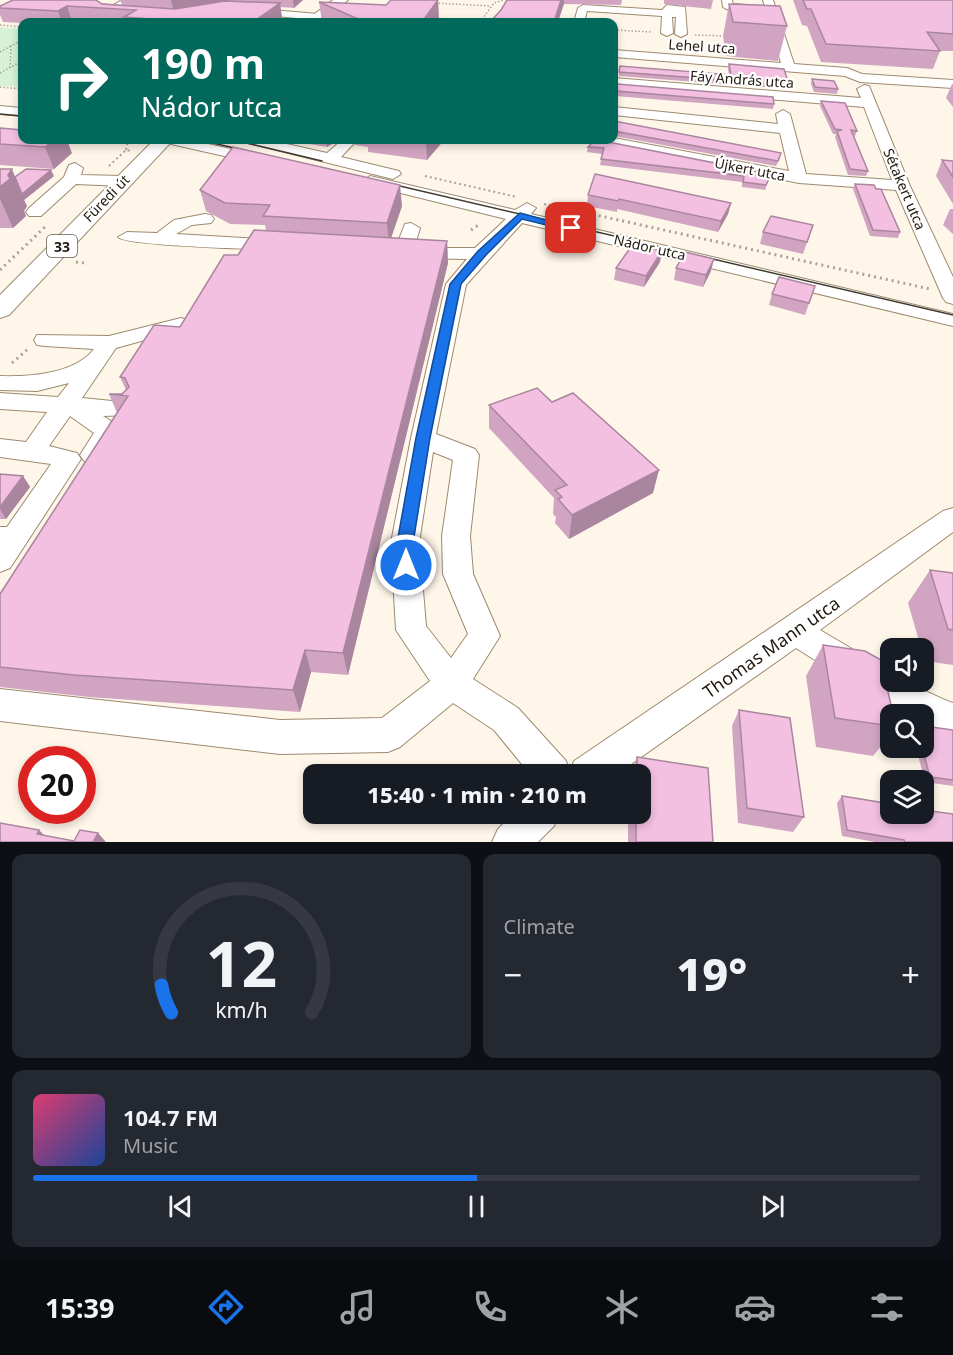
<!DOCTYPE html>
<meta charset="utf-8">
<style>
:root{--surface:#171b24;--page:#242831;--text:#f1f3f6;--muted:#9ea1a6;--line:#363941;--accent:#1a73e8}
body{margin:0;font-family:"Noto Sans",sans-serif;background:var(--page);color:var(--text);height:100vh;display:flex;flex-direction:column;font-size:22px;white-space:nowrap}
*{box-sizing:border-box;margin:0}
p{font-size:20px;color:var(--muted)}
.icon{flex:none;width:33px;height:33px;fill:none;stroke:currentColor;stroke-width:2;stroke-linecap:round;stroke-linejoin:round}
.map{position:relative;height:842px;overflow:hidden}
.details{display:flex;flex-direction:column;gap:12px;padding:12px;background:#0d0f14;flex:1}
.details>*{flex:none}
.guide{position:absolute;left:18px;top:18px;width:600px;height:126px;border-radius:12px;box-shadow:0 3px 9px #0003;background:#00695c;color:#fff;overflow:hidden}
.controls{position:absolute;left:880px;top:638px;display:grid;gap:12px}
.controls a{display:grid;place-items:center;width:54px;height:54px;border-radius:12px;background:var(--surface);box-shadow:0 3px 9px #0003;font-size:30px}
.speed{position:absolute;left:18px;top:746px;display:flex;gap:12px;font-size:30px;font-weight:700;text-align:center}
.speed>*{display:grid;place-content:center;width:78px;height:78px;border-radius:50%;background:var(--surface);box-shadow:0 3px 9px #0003;line-height:1}
.speed .limit{border:9px solid #d22;background:#fff;color:#111}
.pin{position:absolute;display:grid;place-items:center;width:51px;height:51px;color:#fff;margin:-26px;border-radius:12px;box-shadow:0 3px 9px #0006}
.me{position:absolute;width:66px;margin:-33px;rotate:0deg;stroke-linejoin:round;filter:drop-shadow(0 0 4px #0008)}
.turn{display:flex;align-items:center;gap:21px;height:126px;padding:0 24px;font-size:27px}
.turn .icon{width:78px;height:78px;stroke-width:2.5}
.turn b{display:block;font-size:42px;line-height:51px}
.big{font-size:45px;font-weight:800;line-height:1.1}
.details .card{flex:1;display:flex;flex-direction:column;justify-content:center;gap:9px;min-width:0;padding:0 21px;border-radius:12px;background:var(--page)}
.details .dial{align-items:center;gap:0}
.dial svg{height:156px;overflow:visible;fill:none;stroke:var(--line);stroke-width:7;stroke-linecap:round;text-anchor:middle}
.dial text{fill:var(--text);stroke:none}
.song{display:flex;align-items:center;gap:18px}
.cover{width:72px;height:72px;border-radius:9px;background:linear-gradient(135deg,hsl(340 70% 55%),hsl(220 70% 35%))}
.played{height:6px;border-radius:3px;background:linear-gradient(90deg,var(--accent) 50%,var(--line) 50%)}
.keys{display:flex;justify-content:space-around;direction:ltr}
.heat{display:flex;justify-content:space-between;align-items:center;font-size:33px;direction:ltr}
.details .tiles{flex:1;display:grid;gap:12px;grid-template-columns:1fr 1fr}
.card:last-child{grid-column:span 2}
.trip{position:absolute;left:303px;top:764px;width:348px;height:60px;border-radius:12px;background:var(--surface);box-shadow:0 3px 9px #0003;font-weight:800;line-height:60px;text-align:center}
.menu{display:flex;height:96px;justify-content:space-around;align-items:center;background:#090b0e;color:var(--muted)}
.menu .icon{width:42px;height:42px}
.menu .active{color:var(--accent)}
.menu b{font-size:27px;color:var(--text)}
.map>svg:first-child{display:block}
.green{fill:#d6f1d6}
.lines{fill:none;stroke-linecap:round;stroke-linejoin:round}
.minor-casing{stroke:#9e8a6e;stroke-width:2}
.major-casing{stroke:#9e8a6e;stroke-width:2}
.path-far2{stroke:#aba296;stroke-width:1.5;stroke-dasharray:1.5 2;stroke-linecap:butt}
.path-far1{stroke:#aba296;stroke-width:2;stroke-dasharray:2 3;stroke-linecap:butt}
.path{stroke:#aba296;stroke-width:3;stroke-dasharray:2 4;stroke-linecap:butt}
.minor{fill:#fff;fill-rule:evenodd}
.major{fill:#fff;fill-rule:evenodd}
.tram{stroke:#423a2f;stroke-width:1.5}
.wall{fill:#d1a5c2}
.shaded-wall{fill:#aa869e}
.building{fill:#f3c0e2;stroke:#aa869e;stroke-width:1.5}
.route{fill:#1a73e8;stroke:#114b97;stroke-width:1.5}
.labels{text-anchor:middle;dominant-baseline:central;stroke-width:4.5;stroke-linejoin:round;paint-order:stroke}
.far-street-label{font-size:14px;fill:#20180d;stroke:#fff}
.shield{fill:#fff;stroke:#635d56;stroke-width:1.5}
.shield-label{font-size:14px;font-weight:bold;fill:#20180d}
.near-street-label{font-size:18px;fill:#20180d;stroke:#fff}
</style>
<div class="map">
<svg width="953" height="842" viewBox="0 0 953 842">
<rect width="100%" height="100%" fill="#fff6ea"/>
<polygon class="green" points="0,27 22,29 22,87 0,86"/>
<g class="lines">
<g class="minor-casing">
<g id="minor">
<polygon points="122,0 135,0 96,22 84,22"/>
<path d="M722,0H732L733,4L759,6L764,9C756,15 731,13 723,7Z"/>
<polygon points="763,0 773,0 794,64 847,68 862,74 953,80 953,88 860,82 845,76 614,57 614,50 781,63"/>
<polygon points="583,5 662,10 667,5 685,7 687,34 681,37 675,34 676,17 672,17 673,33 667,36 661,33 662,16 587,11 584,22 574,22 578,8"/>
<polygon points="248,8 318,14 323,17 318,20 244,13 244,9"/>
<polygon points="614,78 861,98 857,89 864,85 869,86 910,186 953,277 953,304 946,302 943,298 896,190 799,183 599,144 592,140 614,138 789,171 780,133 614,115 614,107 778,124 776,114 783,110 790,114 806,174 892,180 864,107 614,86"/>
<polygon points="0,106 22,108 22,116 0,114"/>
<polygon points="164,140 189,140 264,156 267,159 259,164 171,144"/>
<polygon points="246,140 269,140 327,153 342,140 357,140 341,157 399,171 401,174 393,179 248,143"/>
<polygon points="75,163 83,168 81,175 123,176 131,181 123,186 76,184 41,216 29,216 26,212 29,208 64,177 69,165"/>
<path d="M370,176L515,210L527,203L536,208L531,214L953,314V326L522,223L466,285L436,434L475,449L479,455L470,536L473,574L500,636L473,679L518,708L566,761L570,772L574,761L943,511L953,508V532L820,630L891,672V681C912,681 932,696 953,703V735L924,724V714H900L796,648L617,774H530L494,730L453,703L400,747L388,752L280,754L0,721V689L280,720L382,718L430,681L396,630L391,543L411,438L446,284L467,259L403,258L394,252L405,224L411,223L420,228L414,248H475L506,219L364,184L362,181ZM433,452L453,460L442,536L443,574L468,634L451,658L426,626L419,543Z"/>
<path d="M205,214L211,215L214,219L211,223L192,225L176,234L278,240L287,245L278,250C257,249 124,246 118,237L127,232L157,233L174,220Z"/>
<path d="M181,318L188,320L191,324L188,328L116,348L82,398L132,403L136,409L132,415L103,416L117,425L120,431L102,461L93,464L84,461L80,455L94,433L70,416L49,446L77,453L81,459L10,568L0,572V527H7L51,464L0,457V439L26,442L47,412L0,409V393L58,397L69,383L37,391L0,390V376C29,377 75,374 94,349L45,346L37,345L34,340L37,335L109,336Z"/>
<polygon points="514,813 559,813 554,826 538,842 492,842 498,829"/>
</g>
</g>
<g class="major-casing">
<g id="major">
<polygon points="333,0 348,0 318,22 304,22"/>
<polygon points="154,140 173,140 9,315 0,318 0,295"/>
</g>
</g>
<g class="path-far2">
<polyline points="435,3 491,6"/>
<polyline points="434,18 481,21 494,3 504,0"/>
<polyline points="0,25 22,27"/>
<polyline points="614,30 652,32"/>
<polyline points="695,35 727,36"/>
<polyline points="0,52 11,46"/>
<polyline points="10,68 11,46 22,40"/>
<polyline points="0,73 22,61"/>
<polyline points="0,87 22,89"/>
</g>
<g class="path-far1">
<polyline points="126,150 128,140"/>
<polyline points="109,166 126,150 131,151"/>
<polyline points="425,176 517,197"/>
<polyline points="544,204 594,215"/>
</g>
<g class="path">
<polyline points="587,213 930,289"/>
<polyline points="471,230 480,224"/>
<polyline points="76,262 85,263"/>
<polyline points="0,270 47,225"/>
<polyline points="12,363 29,348"/>
</g>
<use href="#minor" class="minor"/>
<use href="#major" class="major"/>
<g class="tram">
<polyline points="0,114 22,116"/>
<polyline points="199,140 248,151"/>
<polyline points="238,141 322,161"/>
<polyline points="310,165 953,315"/>
</g>
</g>
<g class="wall">
<polygon points="120,0 303,0 294,8 280,7 282,18 276,22 98,22 72,21 69,22 22,22 22,23 3,22 0,15 0,6 101,3 122,5"/>
<polygon points="438,0 439,21 438,22 322,22 319,2 386,5"/>
<polygon points="507,0 622,0 621,5 564,4 501,10"/>
<polygon points="664,0 713,0 711,9 664,4"/>
<polygon points="793,0 953,0 953,51 940,51 933,69 821,62 807,26 802,25"/>
<polygon points="729,4 787,26 778,61 726,56 723,36"/>
<polygon points="729,64 789,85 788,89 619,76 619,72 729,75 728,69"/>
<polygon points="812,79 838,89 837,94 814,92 811,84"/>
<polygon points="617,84 774,104 773,109 615,96"/>
<polygon points="952,84 953,84 953,107 946,98"/>
<polygon points="821,101 857,131 855,136 853,135 868,171 866,176 848,175 835,137 836,134 833,134 820,106"/>
<polygon points="614,121 780,158 776,166 614,136"/>
<polygon points="0,128 72,153 54,169 0,165"/>
<polygon points="302,140 339,140 327,147 303,143"/>
<polygon points="354,140 444,140 427,160 368,152 368,147 355,145"/>
<polygon points="595,140 771,174 765,190 742,187 742,182 600,165 602,154 587,152 588,147"/>
<polygon points="942,160 953,161 953,204 936,176"/>
<polygon points="0,169 15,177 54,176 24,200 27,206 24,211 26,216 13,228 0,228"/>
<polygon points="855,184 900,232 898,238 870,236 853,189"/>
<polygon points="200,190 402,206 391,238 447,241 448,263 348,675 311,672 300,712 89,697 0,687 0,594 117,413 109,394 122,394 126,390 120,377 180,327 238,255 266,231 265,225 230,224 206,211"/>
<polygon points="588,195 731,203 728,214 718,232 617,209 617,212 587,206"/>
<polygon points="950,209 953,209 953,234 943,225"/>
<polygon points="813,225 803,254 760,244 763,232"/>
<polygon points="660,262 644,287 614,280 616,268"/>
<polygon points="676,268 711,271 703,287 674,280"/>
<polygon points="815,286 805,315 769,305 772,294"/>
<polygon points="552,402 653,493 569,539 555,523 556,517 553,514 554,498 489,428 489,405"/>
<polygon points="0,474 23,476 30,487 6,519 0,519"/>
<polygon points="930,570 953,573 953,665 925,661 924,648 921,648 908,603"/>
<polygon points="823,645 891,714 891,734 873,756 816,747 806,676"/>
<polygon points="739,710 804,817 793,832 738,823 732,726"/>
<polygon points="953,730 953,786 925,782 916,747 924,747"/>
<polygon points="637,757 713,842 628,842 628,813 640,813 640,774 631,774"/>
<polygon points="842,796 953,842 875,842 842,836 837,803"/>
</g>
<g class="shaded-wall">
<polygon points="171,0 230,0 231,5 174,12"/>
<polygon points="293,0 303,0 294,8"/>
<polygon points="438,0 439,21 438,22 422,22"/>
<polygon points="561,0 564,0 564,4 558,22 554,22"/>
<polygon points="280,3 282,18 276,22 253,22"/>
<polygon points="67,6 72,21 69,22 62,22 58,11"/>
<polygon points="54,140 67,140 72,153 54,169 45,147"/>
<polygon points="326,140 339,140 327,147"/>
<polygon points="426,140 444,140 427,160"/>
<polygon points="12,169 22,194 51,170 54,176 24,200 27,206 24,211 26,216 13,228 0,199 0,187"/>
<polygon points="400,185 402,206 389,244 387,223"/>
<polygon points="731,203 728,214 718,232 721,221"/>
<polygon points="447,241 448,263 348,675 343,653"/>
<polygon points="662,251 660,262 644,287 646,276"/>
<polygon points="714,259 711,271 703,287 706,275"/>
<polygon points="659,470 653,493 569,539 572,515"/>
<polygon points="23,476 30,487 6,519 0,509 0,507"/>
<polygon points="305,650 311,672 300,712 293,690"/>
<polygon points="39,830 51,842 37,834"/>
<polygon points="98,833 106,842 93,842"/>
</g>
<g class="building">
<polygon points="13,0 96,0 102,4 175,9 225,1 280,3 253,22 191,22 124,17 136,10 67,6 58,11 0,8 0,6"/>
<polygon points="391,0 438,0 422,22 365,22 319,2 386,5"/>
<polygon points="507,0 561,0 554,22 490,22 501,10"/>
<polygon points="803,0 953,0 953,34 927,32 940,51 826,44 811,9 807,9"/>
<polygon points="729,4 780,6 787,26 733,22"/>
<polygon points="729,64 784,69 789,85 619,72 620,66 731,75"/>
<polygon points="812,79 834,81 838,89 815,87"/>
<polygon points="617,84 773,97 774,104 616,91"/>
<polygon points="821,101 845,103 857,131 851,130 868,171 850,169 837,131 842,130 835,129"/>
<polygon points="614,121 781,153 778,161 614,131"/>
<polygon points="0,128 22,130 22,140 54,140 45,147 0,144"/>
<polygon points="595,140 598,140 771,174 766,185 743,182 744,176 601,159 604,148 588,147"/>
<polygon points="233,147 400,185 387,223 263,216 270,205 225,203 200,190"/>
<polygon points="942,160 953,161 953,177"/>
<polygon points="0,169 12,169 8,175 10,179 0,187"/>
<polygon points="26,169 51,170 22,194 15,177"/>
<polygon points="595,174 731,203 721,221 619,199 618,201 588,195"/>
<polygon points="855,184 874,185 876,189 881,189 900,232 873,230"/>
<polygon points="771,216 813,225 807,242 763,232"/>
<polygon points="254,230 447,241 343,653 305,650 293,690 74,675 0,667 0,594 128,396 109,394 122,394 129,387 125,378 120,377 154,325 180,327 224,255 238,255"/>
<polygon points="633,244 662,251 646,276 616,268"/>
<polygon points="685,252 714,259 706,275 676,268"/>
<polygon points="779,277 815,286 809,303 772,294"/>
<polygon points="537,388 552,402 573,393 659,470 572,515 558,499 562,497 555,490 567,485 489,405"/>
<polygon points="0,474 23,476 0,507"/>
<polygon points="930,570 953,573 953,630 948,629"/>
<polygon points="823,645 865,651 881,660 893,714 891,714 891,726 835,718"/>
<polygon points="739,710 790,718 804,817 747,808"/>
<polygon points="924,726 953,730 953,780 930,777 922,747 924,747"/>
<polygon points="637,757 708,768 713,842 636,842 636,813 640,813 640,774 637,774"/>
<polygon points="842,796 891,804 891,813 924,813 924,810 953,814 953,842 905,842 904,840 847,830"/>
<polygon points="0,823 39,830 37,834 74,841 80,830 98,833 93,842 0,842"/>
</g>
<polygon class="route" points="520,213 576,228 571,231 522,219 486,255 461,284 430,438 413,543 415,565 412,569 401,569 397,543 416,438 450,284 478,251"/>
<g class="labels">
<g class="far-street-label">
<text transform="translate(702 46) rotate(4)">Lehel utca</text>
<text transform="translate(742 79) rotate(4)">Fáy András utca</text>
<text transform="translate(750 169) rotate(11)">Újkert utca</text>
<text transform="translate(905 189) rotate(67)">Sétakert utca</text>
<text transform="translate(106 198) rotate(-46)">Füredi út</text>
<text transform="translate(650 247) rotate(13)">Nádor utca</text>
</g>
<rect class="shield" x="47" y="235" width="30" height="22" rx="4.5"/>
<g class="shield-label">
<text x="62" y="246">33</text>
</g>
<g class="near-street-label">
<text transform="translate(771 647) rotate(-35)">Thomas Mann utca</text>
</g>
</g>
</svg>
<div class="controls">
<a><svg class="icon" aria-label="sound" viewBox="0 0 24 24"><path d="M4 9h4l5-4v14l-5-4H4zM17 9q2 3 0 6"/></svg></a>
<a><svg class="icon" aria-label="search" viewBox="0 0 24 24"><circle cx="10" cy="10" r="6"/><path d="M15 15l6 6"/></svg></a>
<a><svg class="icon" aria-label="layers" viewBox="0 0 24 24"><path d="M12 4l9 5-9 5-9-5zM3 14l9 5 9-5"/></svg></a>
</div>
<div class="speed"><div class="limit">20</div></div>
<div class="pin" style="left:571px;top:228px;background:#d93025"><svg class="icon" aria-label="arrive" viewBox="0 0 24 24"><path d="M6 21V4h12l-3 4 3 4H6"/></svg></div>
<svg class="me" style="left:406px;top:565px" viewBox="-20 -20 40 40"><circle r="17" fill="#1a73e8" stroke="#fff" stroke-width="3"/><path d="M0-11L8 9 0 5-8 9z" fill="#fff"/></svg>
<div class="trip">15:40 · 1 min · 210 m</div>
<div class="guide">
<div class="turn"><svg class="icon" aria-label="right" viewBox="0 0 24 24"><path d="M7 20v-9h11M14 6l5 5-5 5"/></svg><div><b>190 m</b>Nádor utca</div></div>
</div>
</div>
<section class="details">
<div class="tiles">
<div class="card dial"><svg viewBox="0 0 100 80">
<path d="M14 69A42 42 0 1 1 86 69"/>
<path d="M14 69A42 42 0 0 1 9 55" stroke="#1a73e8"/>
<text x="50" y="56" font-size="32" font-weight="700">12</text>
<text x="50" y="72" font-size="11">km/h</text>
</svg></div>
<div class="card"><p>Climate</p>
<div class="heat"><a>−</a><b class="big">19°</b><a>+</a></div>
</div>
<div class="card">
<div class="song"><i class="cover"></i><div><b>104.7 FM</b><p>Music</p></div></div>
<div class="played"></div>
<div class="keys"><svg class="icon" aria-label="previous" viewBox="0 0 24 24"><path d="M18 5L8 12l10 7zM5 5v14"/></svg><svg class="icon" aria-label="pause" viewBox="0 0 24 24"><path d="M8 5v14M16 5v14"/></svg><svg class="icon" aria-label="next" viewBox="0 0 24 24"><path d="M6 5l10 7-10 7zM19 5v14"/></svg></div>
</div>
</div>
</section>
<nav class="menu">
<b>15:39</b>
<svg class="icon active" aria-label="directions" viewBox="0 0 24 24"><path d="M12 3l9 9-9 9-9-9zM9 14v-3h6M13 9l2 2-2 2"/></svg>
<svg class="icon" aria-label="music" viewBox="0 0 24 24"><path d="M9 18V5l10-2v13"/><circle cx="6" cy="18" r="3"/><circle cx="16" cy="16" r="3"/></svg>
<svg class="icon" aria-label="phone" viewBox="0 0 24 24"><path d="M5 4h4l2 5-3 2q2 4 5 5l2-3 5 2v4C11 20 4 13 5 4z"/></svg>
<svg class="icon" aria-label="climate" viewBox="0 0 24 24"><path d="M12 3v18M4 7l16 10M4 17L20 7"/></svg>
<svg class="icon" aria-label="car" viewBox="0 0 24 24"><path d="M5 17H2v-5l4-1 3-4h7l3 4 3 1v5h-3M9 17h6M6 11h13"/><circle cx="7" cy="17" r="2"/><circle cx="17" cy="17" r="2"/></svg>
<svg class="icon" aria-label="filters" viewBox="0 0 24 24"><path d="M4 7h16M4 17h16"/><circle cx="9" cy="7" r="2"/><circle cx="15" cy="17" r="2"/></svg>
</nav>
